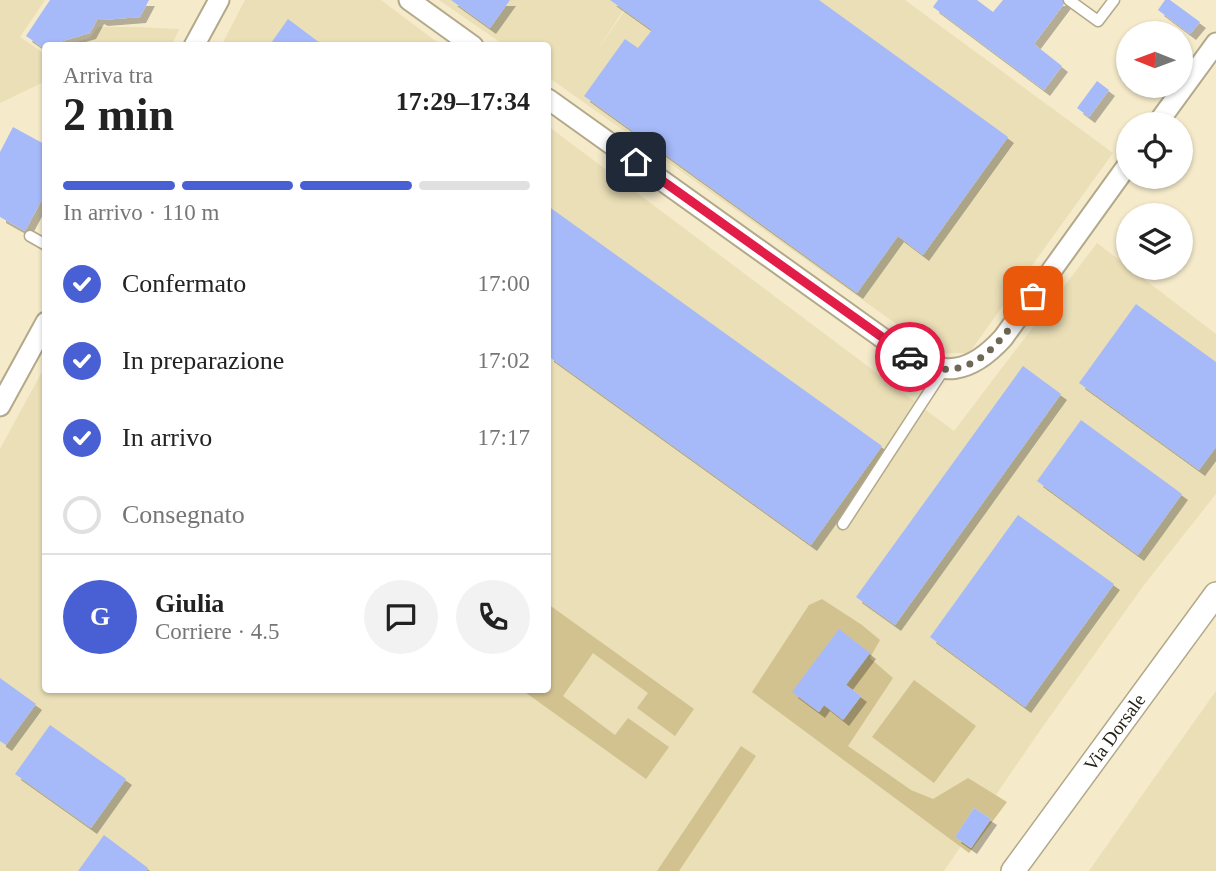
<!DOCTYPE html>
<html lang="it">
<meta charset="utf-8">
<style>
:root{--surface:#fff;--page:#f2f2f2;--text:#222;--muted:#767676;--line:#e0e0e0;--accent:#4860d4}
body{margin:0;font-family:Georgia,serif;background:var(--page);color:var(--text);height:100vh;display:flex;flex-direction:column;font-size:26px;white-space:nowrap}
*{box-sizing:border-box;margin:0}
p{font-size:23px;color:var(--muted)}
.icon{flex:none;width:38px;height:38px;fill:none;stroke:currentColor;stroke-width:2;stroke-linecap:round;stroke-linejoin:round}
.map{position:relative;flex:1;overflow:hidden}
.side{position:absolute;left:42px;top:42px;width:509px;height:651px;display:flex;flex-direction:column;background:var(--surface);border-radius:7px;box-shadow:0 2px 5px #0004}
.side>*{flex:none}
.needle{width:46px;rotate:271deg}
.tools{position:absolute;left:1116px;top:21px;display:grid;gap:14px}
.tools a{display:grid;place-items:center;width:77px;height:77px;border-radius:50%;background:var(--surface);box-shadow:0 2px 5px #0004;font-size:35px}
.pin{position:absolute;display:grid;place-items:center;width:60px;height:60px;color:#fff;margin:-30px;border-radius:14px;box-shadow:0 4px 10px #0006}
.courier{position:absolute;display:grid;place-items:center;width:70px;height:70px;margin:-35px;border:5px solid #e11d48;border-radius:50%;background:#fff;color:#222;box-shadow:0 2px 9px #0007}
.overview em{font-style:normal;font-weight:600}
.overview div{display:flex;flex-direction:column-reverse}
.overview{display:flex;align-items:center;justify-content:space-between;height:119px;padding:0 21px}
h1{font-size:46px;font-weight:600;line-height:52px}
.bar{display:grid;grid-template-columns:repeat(4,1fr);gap:10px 7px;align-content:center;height:84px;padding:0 21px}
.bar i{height:9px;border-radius:5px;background:var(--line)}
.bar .on{background:var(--accent)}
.bar p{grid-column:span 4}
.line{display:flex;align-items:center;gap:18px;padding:0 21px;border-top:2px solid var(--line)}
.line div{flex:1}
.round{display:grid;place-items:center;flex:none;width:74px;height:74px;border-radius:37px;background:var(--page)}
ol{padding:0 21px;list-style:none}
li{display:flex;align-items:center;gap:21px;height:77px}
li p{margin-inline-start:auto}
li .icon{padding:7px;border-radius:50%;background:var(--accent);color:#fff;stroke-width:4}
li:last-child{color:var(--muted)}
li i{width:38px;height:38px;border:4px solid var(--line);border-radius:50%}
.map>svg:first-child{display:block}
.built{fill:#ebdfb7}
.green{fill:#d2c28f;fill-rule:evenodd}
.building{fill:#a6baf9;filter:url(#shadow)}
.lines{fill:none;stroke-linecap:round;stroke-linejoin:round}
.service-casing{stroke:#b2a98a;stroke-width:13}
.minor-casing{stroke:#b2a98a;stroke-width:23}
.tertiary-casing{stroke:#b2a98a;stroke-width:26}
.service{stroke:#fff;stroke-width:10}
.minor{stroke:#fff;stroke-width:19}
.tertiary{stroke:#fff;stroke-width:23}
.done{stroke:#6e6855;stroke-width:7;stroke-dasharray:0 12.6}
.route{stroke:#e11d48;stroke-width:9}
.labels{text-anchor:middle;stroke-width:5;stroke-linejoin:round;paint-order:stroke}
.street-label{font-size:19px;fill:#252216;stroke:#fff}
</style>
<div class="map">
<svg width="1216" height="871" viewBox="0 0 1216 871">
<defs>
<filter id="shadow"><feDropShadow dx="6" dy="6" stdDeviation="0" flood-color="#0004"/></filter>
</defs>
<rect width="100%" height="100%" fill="#f5ebcb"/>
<g class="built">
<path d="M0,0H45L20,37L42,52L45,51L46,81L0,103Z"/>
<path d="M245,0H381L441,45L221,46Z"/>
<path d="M439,0H630L595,54L632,0H905L1113,153L969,353H943L919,340L548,77V46L504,45Z"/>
<path d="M98,27H135L179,29L172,45H65L90,38Z"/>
<path d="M548,126L954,431L1097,243L1216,334V494L1144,585L1039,732L944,871H0V449L45,366L46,690H548Z"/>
<path d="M1216,691V871H1089L1145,791Z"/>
</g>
<g class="green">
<path d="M822,599L862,625L880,640L870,658L893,678L848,746L911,790L933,799L968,778L1007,802L969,853L752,692L809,605ZM846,685L861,696L844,719L824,705L819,712L793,692ZM974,808L991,819L971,848L955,837Z"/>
<path d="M548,604L694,709L675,736L637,708L648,693L593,653L563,696L615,735L628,718L669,747L646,779L522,690H548Z"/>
<path d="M914,680L976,726L934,783L872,737Z"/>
<path d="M741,746L756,756L679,871H657Z"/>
</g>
<g class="building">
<path d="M50,0H149L140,17L102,20L98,18L90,33L42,47L26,36Z"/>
<path d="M451,0H510L490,28Z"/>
<path d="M610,0H819L1008,137L923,255L898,236L857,293L584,96L625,39L638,48L652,30Z"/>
<path d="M938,0H977L993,12L1003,0H1067L1034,44L1062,66L1044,90L933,7Z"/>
<path d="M1165,0H1170L1200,22L1190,34L1158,10Z"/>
<path d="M288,19L324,46H269Z"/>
<path d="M1097,81L1109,90L1089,117L1077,108Z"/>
<path d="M13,127L46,145V192L25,231L0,217V152Z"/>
<path d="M548,206L882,446L811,545L548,356Z"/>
<path d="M1136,304L1216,362V447L1199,470L1079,383Z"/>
<path d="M1023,366L1061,394L895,625L856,597Z"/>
<path d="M1081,420L1182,494L1138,555L1037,481Z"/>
<path d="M1018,515L1114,584L1025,707L930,637Z"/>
<path d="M839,629L870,653L846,685L861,696L843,720L824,705L819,712L792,692Z"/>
<path d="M0,678L36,704L6,745L0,741Z"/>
<path d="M50,725L126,779L91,828L15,774Z"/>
<path d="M974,808L991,819L971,848L955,837Z"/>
<path d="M104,835L148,868L146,871H78Z"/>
</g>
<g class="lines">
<g class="service-casing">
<g id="service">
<path d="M1069,0L1098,21L1114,0"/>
<path d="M30,236L46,245"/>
<path d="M843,524L944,369"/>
</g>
</g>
<g class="minor-casing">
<g id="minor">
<path d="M409,0L473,46"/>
<path d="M194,46L219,0"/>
<path d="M548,99L902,352C943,378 970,374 1003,338L1129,163"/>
<path d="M1157,124L1216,43"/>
<path d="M0,406L46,322"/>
</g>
</g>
<g class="tertiary-casing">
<path id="tertiary" d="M1013,871L1216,594"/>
</g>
<use href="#service" class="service"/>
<use href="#minor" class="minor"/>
<use href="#tertiary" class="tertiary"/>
</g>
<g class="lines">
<path class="done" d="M910,357C970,394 1002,339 1033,296"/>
<path class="route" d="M636,162L910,357"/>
</g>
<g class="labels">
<g class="street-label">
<text transform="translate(1114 732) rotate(-54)" y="7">Via Dorsale</text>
</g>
</g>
</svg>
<div class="tools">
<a><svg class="needle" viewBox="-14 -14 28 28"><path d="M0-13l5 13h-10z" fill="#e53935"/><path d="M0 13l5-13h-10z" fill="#767676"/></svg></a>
<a><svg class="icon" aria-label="locate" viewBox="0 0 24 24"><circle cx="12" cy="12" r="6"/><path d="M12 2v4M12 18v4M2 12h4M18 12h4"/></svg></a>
<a><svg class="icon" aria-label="layers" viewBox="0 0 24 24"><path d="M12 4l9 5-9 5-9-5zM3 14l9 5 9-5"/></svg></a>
</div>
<div class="pin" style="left:1033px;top:296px;background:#ea580c"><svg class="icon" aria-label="bag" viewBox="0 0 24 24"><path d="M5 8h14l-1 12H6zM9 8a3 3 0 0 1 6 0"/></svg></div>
<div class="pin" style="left:636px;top:162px;background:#1f2937"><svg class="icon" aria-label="home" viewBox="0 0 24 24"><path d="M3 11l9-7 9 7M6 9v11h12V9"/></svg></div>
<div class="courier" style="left:910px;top:357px"><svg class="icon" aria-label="car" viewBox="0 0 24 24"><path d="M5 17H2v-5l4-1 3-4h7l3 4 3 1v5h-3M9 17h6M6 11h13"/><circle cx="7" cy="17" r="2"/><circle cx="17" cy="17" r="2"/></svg></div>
<section class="side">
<div class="overview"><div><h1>2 min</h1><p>Arriva tra</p></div><em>17:29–17:34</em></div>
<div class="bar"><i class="on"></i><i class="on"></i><i class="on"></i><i></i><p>In arrivo · 110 m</p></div>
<ol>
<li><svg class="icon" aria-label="check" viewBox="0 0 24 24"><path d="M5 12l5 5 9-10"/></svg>Confermato<p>17:00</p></li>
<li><svg class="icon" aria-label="check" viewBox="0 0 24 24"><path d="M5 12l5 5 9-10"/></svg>In preparazione<p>17:02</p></li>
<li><svg class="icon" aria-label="check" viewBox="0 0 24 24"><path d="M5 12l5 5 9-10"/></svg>In arrivo<p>17:17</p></li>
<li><i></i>Consegnato</li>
</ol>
<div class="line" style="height:126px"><b class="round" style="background:var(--accent);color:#fff">G</b><div><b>Giulia</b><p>Corriere · 4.5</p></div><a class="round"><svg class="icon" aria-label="chat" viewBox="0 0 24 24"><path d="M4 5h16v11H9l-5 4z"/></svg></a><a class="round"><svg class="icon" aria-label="phone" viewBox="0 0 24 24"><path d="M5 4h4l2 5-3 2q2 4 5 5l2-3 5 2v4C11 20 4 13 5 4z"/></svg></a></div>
</section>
</div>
